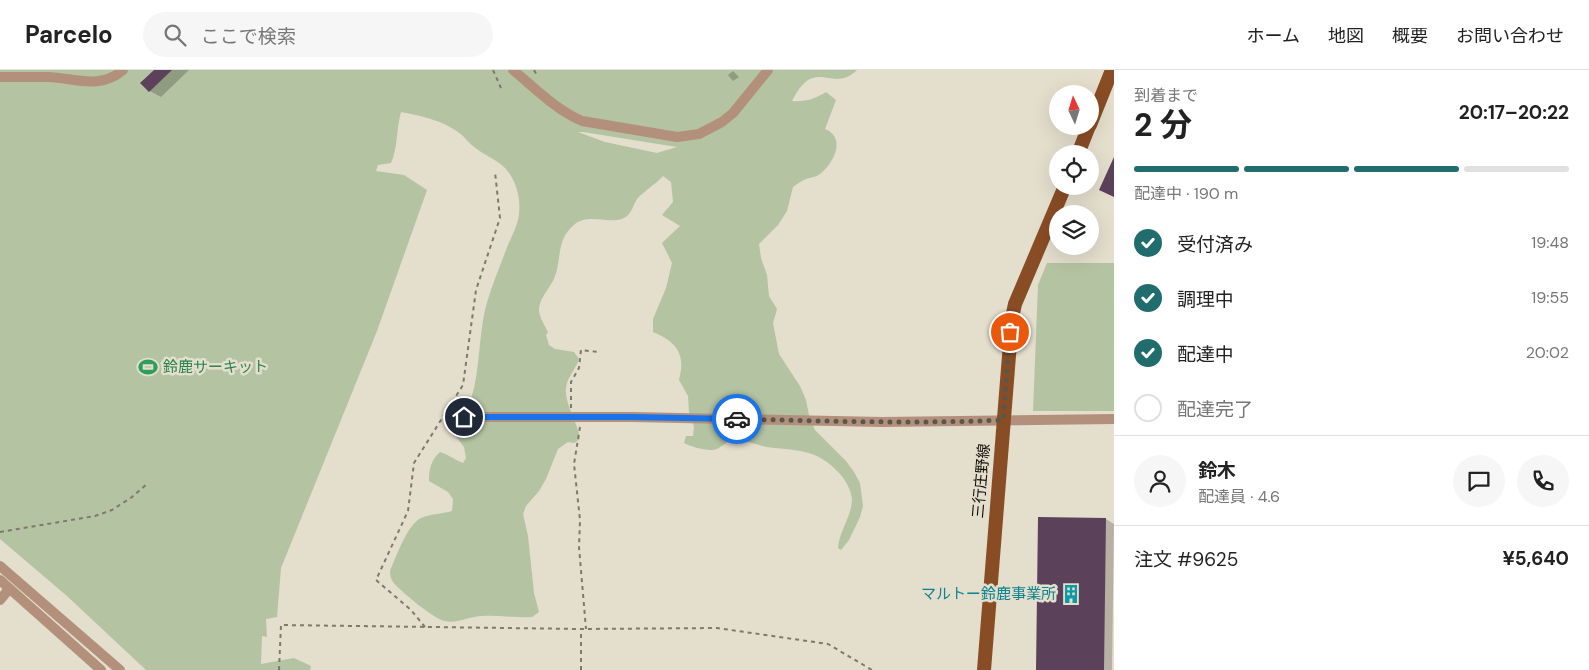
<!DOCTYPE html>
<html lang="ja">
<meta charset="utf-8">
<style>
:root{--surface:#fff;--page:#f6f6f6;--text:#222;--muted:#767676;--line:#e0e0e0;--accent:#216d6d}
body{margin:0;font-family:"DM Sans","Noto Sans JP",sans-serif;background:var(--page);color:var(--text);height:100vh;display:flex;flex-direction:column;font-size:19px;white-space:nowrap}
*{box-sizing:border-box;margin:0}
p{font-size:16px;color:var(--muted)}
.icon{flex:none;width:28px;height:28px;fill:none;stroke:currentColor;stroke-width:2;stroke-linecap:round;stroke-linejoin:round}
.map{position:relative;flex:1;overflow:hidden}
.side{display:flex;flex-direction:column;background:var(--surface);width:475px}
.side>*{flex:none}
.needle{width:32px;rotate:356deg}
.controls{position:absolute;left:1049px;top:15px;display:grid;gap:10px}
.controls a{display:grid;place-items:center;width:50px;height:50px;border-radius:50%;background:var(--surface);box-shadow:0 5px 20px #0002;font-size:25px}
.pin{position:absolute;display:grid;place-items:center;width:42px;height:42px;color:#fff;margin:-21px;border:2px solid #fff;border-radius:50%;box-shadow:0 1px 5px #0007}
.courier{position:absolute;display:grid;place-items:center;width:50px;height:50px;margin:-25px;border:4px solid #1a73e8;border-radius:50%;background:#fff;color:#222;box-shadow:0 1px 6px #0007}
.headline em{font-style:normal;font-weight:700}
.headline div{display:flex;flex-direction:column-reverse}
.headline{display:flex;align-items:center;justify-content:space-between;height:85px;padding:0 20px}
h1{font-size:32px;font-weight:700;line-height:38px}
.bar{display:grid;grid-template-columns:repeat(4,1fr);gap:8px 5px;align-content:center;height:60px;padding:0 20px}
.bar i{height:6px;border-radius:4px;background:var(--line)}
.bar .active{background:var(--accent)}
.bar p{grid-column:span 4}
.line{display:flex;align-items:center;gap:12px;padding:0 20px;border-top:1px solid var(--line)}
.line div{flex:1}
.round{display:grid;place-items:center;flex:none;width:52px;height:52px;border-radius:26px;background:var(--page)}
ol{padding:0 20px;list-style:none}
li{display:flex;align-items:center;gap:15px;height:55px}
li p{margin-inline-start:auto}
li .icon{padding:5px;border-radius:50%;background:var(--accent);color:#fff;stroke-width:4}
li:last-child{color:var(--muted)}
li i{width:28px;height:28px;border:2px solid var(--line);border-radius:50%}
header{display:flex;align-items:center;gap:30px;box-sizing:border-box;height:70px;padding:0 25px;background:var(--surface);border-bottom:1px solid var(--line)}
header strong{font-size:24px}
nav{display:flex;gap:28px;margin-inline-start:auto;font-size:18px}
.search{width:350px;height:45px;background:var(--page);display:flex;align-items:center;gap:12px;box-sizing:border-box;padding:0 18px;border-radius:28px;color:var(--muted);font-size:19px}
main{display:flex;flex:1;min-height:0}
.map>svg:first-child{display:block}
.green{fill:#b4c3a2;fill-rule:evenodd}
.shadow{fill:#0003}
.building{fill:#5c415b}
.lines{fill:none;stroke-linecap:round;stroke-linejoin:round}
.path{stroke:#7d796d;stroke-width:2;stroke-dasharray:4 4;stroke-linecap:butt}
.minor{stroke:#b3907c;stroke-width:10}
.major{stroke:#894d25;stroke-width:14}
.done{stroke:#59564c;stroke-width:5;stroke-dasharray:0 9}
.route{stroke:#1a73e8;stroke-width:6}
.labels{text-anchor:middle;stroke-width:5;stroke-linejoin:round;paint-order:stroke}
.leisure-label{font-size:15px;fill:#27864d;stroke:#e4decd;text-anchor:start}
.street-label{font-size:15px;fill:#0e0c07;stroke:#e4decd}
.culture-label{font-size:15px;fill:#0d838f;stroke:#e4decd;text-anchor:end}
</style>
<header>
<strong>Parcelo</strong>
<div class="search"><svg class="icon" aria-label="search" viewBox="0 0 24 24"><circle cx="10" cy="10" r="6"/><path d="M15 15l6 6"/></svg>ここで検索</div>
<nav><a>ホーム</a><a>地図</a><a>概要</a><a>お問い合わせ</a></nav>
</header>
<main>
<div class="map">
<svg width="1114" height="600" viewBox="0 0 1114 600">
<rect width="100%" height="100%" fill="#e4decd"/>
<g class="green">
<path d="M0,0H857C838,18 827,2 810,9C802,13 796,23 792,31C805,32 815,29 826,22L836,30L825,59C848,68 832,97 817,106C814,107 809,108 806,109C801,111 797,114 793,117L787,141L778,155L759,174L761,188L767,205L769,226L777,239L773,253L779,284L800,316L806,330L809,345L815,360L846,391L854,402L860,413L863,436L860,447L849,470L841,480L838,478C839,462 851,447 852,431C852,421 846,411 840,404C817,378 797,381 767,377C756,375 746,369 734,370C728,370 723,376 717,379C708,382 692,377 684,373L686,366H693L694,357L689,342L688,326L679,310C686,284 677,272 653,262V249L666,218L672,193L662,173L680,156L662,145L673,132L671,112L663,106C655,115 645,120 637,129C633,135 632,144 624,148C609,155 589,143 575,154C556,169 562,187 555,206C551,218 539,227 539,241C540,248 545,256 548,262L546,265L549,275L555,279L574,282L579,289C576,299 567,307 566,318C564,333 578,353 580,369L574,373L568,372L558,379L546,409L539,421L526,436L523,444L528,466L534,523L539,542L532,547C515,548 499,545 482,546C470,546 457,554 445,551C435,550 399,520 393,512C391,509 390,506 390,501C396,487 407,455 421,448C429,444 442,444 452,441L453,429L448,422L429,411C429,399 431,390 440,382C449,385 455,390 463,393L466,388L464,377L455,365V360C482,326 476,281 485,240C490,220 499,199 506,180C510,169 518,156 519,144C521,128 516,110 505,98C496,89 484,85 474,77C470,74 467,70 463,66C446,51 422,46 401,42C396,60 398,77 391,93L378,95L376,101L404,105L427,120L377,261L281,498L277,547L266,549L267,567L262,566L261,594L294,588L311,596L310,600H146L67,526L0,469ZM578,62H583L677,77L657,83L605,72Z"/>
<path d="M1047,193H1114V341H1033L1038,215Z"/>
</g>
<g class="shadow">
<path d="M155,0H189L161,27L150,21L142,13Z"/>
<path d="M733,1L739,7L733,11L728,5Z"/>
<path d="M1039,448L1106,449L1114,454L1112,600H1038Z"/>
</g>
<g class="building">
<path d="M154,0H172L149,22L140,13Z"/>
<path d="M1114,87V127L1099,120Z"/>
<path d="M1038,447L1106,448L1104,600H1036Z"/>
</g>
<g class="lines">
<g class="path">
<path d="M493,0L501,18"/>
<path d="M534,0L538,7"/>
<path d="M571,338V312L579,298L581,280L598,282"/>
<path d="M580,357L574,394L580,450L579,477L586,559"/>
<path d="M0,462L95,446L112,440L132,427L147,414"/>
<path d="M425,557L411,540L376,510L408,441L414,393L463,315L476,220L500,148L495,102"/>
<path d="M279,600L281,555L581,559L717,558L828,574L872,600"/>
<path d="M581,600V559"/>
</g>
<g class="minor">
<path d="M513,0C535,18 556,40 582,51L677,67L699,64L722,52L733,43L768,0"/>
<path d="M0,7C16,7 32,7 48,7C75,8 100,20 123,0"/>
<path d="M464,347H632L882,352L1114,349"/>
<path d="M0,496L120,600"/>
<path d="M0,510L101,600"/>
<path d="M0,530L9,519"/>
</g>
<g class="major">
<path d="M1090,55L1112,0"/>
<path d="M1078,84L1089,56"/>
<path d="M984,600L1012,248L1015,234L1065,116"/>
</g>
</g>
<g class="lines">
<path class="done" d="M737,349C826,351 914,354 1003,350L1010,262"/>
<path class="route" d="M464,347H632L737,349"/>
</g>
<defs>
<g id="stadium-bare" transform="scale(1.5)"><path d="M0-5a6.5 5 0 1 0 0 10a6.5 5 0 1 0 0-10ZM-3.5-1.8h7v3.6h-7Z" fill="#2e9e5b" stroke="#e4decd" stroke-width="2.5" paint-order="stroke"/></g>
<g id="building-bare" transform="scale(1.5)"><path d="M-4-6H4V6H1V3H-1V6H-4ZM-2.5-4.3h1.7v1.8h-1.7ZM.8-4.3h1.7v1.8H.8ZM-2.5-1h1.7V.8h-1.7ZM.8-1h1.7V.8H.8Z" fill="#0f9aa8" stroke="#e4decd" stroke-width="2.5" paint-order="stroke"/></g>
</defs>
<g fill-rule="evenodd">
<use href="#stadium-bare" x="148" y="297"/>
<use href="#building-bare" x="1071" y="524"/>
</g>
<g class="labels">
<g class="leisure-label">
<text x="163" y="302">鈴鹿サーキット</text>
</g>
<g class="street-label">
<text transform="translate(981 411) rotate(-85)" y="5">三行庄野線</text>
</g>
<g class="culture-label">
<text x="1056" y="529">マルトー鈴鹿事業所</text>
</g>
</g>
</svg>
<div class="controls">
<a><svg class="needle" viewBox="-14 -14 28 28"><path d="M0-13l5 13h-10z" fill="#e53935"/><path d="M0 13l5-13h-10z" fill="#767676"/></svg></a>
<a><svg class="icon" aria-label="locate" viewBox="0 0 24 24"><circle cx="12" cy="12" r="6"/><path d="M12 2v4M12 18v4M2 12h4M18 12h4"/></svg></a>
<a><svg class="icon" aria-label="layers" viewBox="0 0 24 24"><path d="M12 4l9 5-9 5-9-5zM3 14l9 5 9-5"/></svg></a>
</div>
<div class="pin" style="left:1010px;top:262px;background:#ea580c"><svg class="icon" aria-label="bag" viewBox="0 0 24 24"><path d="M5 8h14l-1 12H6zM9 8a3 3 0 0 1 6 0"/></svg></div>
<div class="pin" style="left:464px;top:347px;background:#1f2937"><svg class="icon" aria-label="home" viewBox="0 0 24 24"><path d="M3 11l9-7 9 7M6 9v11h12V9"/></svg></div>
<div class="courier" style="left:737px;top:349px"><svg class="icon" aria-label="car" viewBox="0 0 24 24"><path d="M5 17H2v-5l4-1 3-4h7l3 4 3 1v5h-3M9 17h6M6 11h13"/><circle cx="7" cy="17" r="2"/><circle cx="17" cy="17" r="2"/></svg></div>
</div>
<section class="side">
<div class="headline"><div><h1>2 分</h1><p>到着まで</p></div><em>20:17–20:22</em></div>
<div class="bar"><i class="active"></i><i class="active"></i><i class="active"></i><i></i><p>配達中 · 190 m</p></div>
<ol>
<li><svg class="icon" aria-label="check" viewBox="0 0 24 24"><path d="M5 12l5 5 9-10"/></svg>受付済み<p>19:48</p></li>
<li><svg class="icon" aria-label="check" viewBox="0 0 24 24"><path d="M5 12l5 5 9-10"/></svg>調理中<p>19:55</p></li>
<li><svg class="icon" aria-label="check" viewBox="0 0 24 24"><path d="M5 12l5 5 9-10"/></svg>配達中<p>20:02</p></li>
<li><i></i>配達完了</li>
</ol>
<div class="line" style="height:90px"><a class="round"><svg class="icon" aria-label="person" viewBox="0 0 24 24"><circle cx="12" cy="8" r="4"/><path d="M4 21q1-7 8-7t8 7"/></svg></a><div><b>鈴木</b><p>配達員 · 4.6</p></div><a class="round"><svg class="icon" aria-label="chat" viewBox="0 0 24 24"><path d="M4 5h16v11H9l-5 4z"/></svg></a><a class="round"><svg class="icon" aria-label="phone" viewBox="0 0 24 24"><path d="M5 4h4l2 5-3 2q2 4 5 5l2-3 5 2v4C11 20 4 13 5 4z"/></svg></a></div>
<div class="line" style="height:65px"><div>注文 #9625</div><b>¥5,640</b></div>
</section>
</main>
